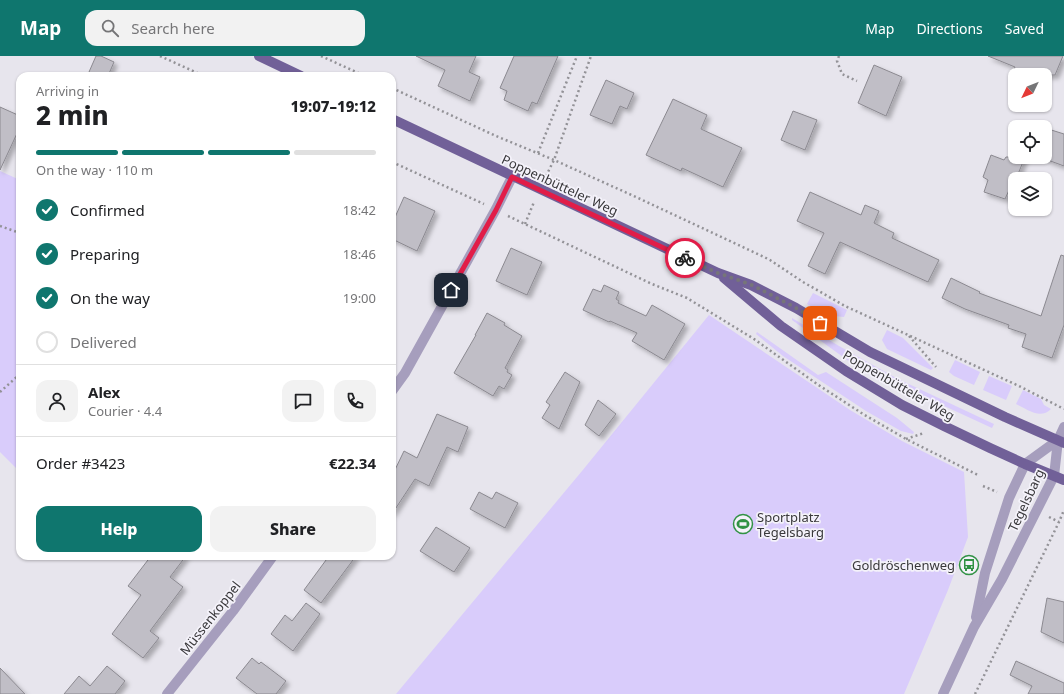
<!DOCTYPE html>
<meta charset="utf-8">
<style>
:root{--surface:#fff;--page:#f2f2f2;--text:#202124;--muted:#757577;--line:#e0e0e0;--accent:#0f766e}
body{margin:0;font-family:"Noto Sans",sans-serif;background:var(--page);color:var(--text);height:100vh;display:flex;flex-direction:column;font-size:15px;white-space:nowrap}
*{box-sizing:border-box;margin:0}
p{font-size:13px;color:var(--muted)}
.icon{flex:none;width:22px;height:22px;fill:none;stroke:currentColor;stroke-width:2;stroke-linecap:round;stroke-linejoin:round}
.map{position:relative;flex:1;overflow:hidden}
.sheet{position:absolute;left:16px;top:16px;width:380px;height:488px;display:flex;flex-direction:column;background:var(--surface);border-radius:12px;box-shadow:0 1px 3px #0004}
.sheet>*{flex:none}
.needle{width:26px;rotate:227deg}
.tools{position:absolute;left:1008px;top:12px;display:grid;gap:8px}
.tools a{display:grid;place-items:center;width:44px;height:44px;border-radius:8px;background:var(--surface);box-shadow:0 1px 3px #0004;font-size:20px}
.pin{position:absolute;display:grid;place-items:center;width:34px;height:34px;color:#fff;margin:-17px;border-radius:8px;box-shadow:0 2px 6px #0006}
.courier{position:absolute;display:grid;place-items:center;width:40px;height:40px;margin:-20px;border:3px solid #e11d48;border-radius:50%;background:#fff;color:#222;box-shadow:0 1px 5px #0007}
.overview em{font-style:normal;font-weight:800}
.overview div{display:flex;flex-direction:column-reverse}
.overview{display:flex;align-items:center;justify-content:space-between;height:68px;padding:0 20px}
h1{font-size:26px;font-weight:800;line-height:30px}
.bar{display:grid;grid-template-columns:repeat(4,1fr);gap:6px 4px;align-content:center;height:48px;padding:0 20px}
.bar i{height:5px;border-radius:3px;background:var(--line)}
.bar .selected{background:var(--accent)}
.bar p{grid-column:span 4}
.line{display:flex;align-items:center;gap:10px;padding:0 20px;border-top:1px solid var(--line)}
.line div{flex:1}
.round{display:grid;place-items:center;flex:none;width:42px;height:42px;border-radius:12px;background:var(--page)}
ol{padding:0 20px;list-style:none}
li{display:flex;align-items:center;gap:12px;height:44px}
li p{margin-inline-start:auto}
li .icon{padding:4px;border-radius:50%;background:var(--accent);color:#fff;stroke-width:4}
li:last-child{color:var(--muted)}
li i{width:22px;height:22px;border:2px solid var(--line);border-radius:50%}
.primary-button{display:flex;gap:8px;margin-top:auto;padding:8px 20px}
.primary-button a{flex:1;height:46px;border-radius:12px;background:var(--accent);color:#fff;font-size:16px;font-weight:800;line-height:46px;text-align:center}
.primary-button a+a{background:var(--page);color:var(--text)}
header{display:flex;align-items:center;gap:24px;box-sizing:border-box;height:56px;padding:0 20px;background:var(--accent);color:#fff}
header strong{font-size:19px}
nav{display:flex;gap:22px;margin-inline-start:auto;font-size:14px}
.search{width:280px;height:36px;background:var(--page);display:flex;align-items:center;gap:10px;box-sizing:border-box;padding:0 14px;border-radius:12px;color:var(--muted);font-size:15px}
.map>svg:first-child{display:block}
.green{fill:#d9ccfb}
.building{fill:#c0bec6;stroke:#8b8990;filter:url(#shadow)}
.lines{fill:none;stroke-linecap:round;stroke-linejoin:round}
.path{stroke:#939297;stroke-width:2.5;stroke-dasharray:2 3;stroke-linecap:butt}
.minor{stroke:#a69ebd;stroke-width:10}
.tertiary{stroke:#a69ebd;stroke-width:10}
.primary{stroke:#716098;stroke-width:10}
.done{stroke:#767579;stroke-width:4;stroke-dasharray:0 7.2}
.route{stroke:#e11d48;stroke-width:5}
.labels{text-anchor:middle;stroke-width:3.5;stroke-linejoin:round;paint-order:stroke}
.street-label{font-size:13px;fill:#39383b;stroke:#f4f2fa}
.poi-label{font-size:13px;fill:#39383b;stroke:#f4f2fa;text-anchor:start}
</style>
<header>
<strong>Map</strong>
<div class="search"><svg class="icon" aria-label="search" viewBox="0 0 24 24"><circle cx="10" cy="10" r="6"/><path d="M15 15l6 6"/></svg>Search here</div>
<nav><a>Map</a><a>Directions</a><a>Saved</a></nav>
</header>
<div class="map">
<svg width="1064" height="638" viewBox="0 0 1064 638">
<defs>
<filter id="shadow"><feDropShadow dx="3.5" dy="3.5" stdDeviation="2" flood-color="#0004"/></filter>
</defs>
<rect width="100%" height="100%" fill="#e7e5ed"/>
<g class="green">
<path d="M0,115L20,124V416L0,396Z"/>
<path d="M813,237L847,254L844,261L825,259L807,248Z"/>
<path d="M709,259L850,354L902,385L964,416L968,481L948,534L904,638H396L582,415Z"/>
<path d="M792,262L839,290L896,322L994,368L992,372L927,342L899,333L875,321L850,306L792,264Z"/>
<path d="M887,274L903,282L933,312L931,314L887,293L882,284Z"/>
<path d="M757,276L818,319L826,316L897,362L914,376L913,378L901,375L866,355L783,300L756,278Z"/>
<path d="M955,304L980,316L974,329L954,320L949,316Z"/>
<path d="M989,320L1012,330L1006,344L983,334Z"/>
<path d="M1023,334L1041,343L1044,349L1051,353C1040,364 1027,353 1016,348Z"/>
</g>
<g class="building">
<path d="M96,0H101L114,6L108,20H98L89,16Z"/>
<path d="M416,0H476L469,16L480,21L470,45L438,30L445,14Z"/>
<path d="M514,0H558L537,48L532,46L528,55L504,44L507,35L500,32Z"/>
<path d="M988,0H1063L1055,19H1029L1014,13L1015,11Z"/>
<path d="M874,9L902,21L886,60L858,47Z"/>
<path d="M606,24L634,37L627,53L620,50L612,68L590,59Z"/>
<path d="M673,43L707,59L701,73L742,92L723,131L682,112L681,115L646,99Z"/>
<path d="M0,51L20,60V71L0,114Z"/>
<path d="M793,55L817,64L805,94L781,84Z"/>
<path d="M1045,72L1064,78V110L1045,103Z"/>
<path d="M991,99L1004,104L1006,101H1025L1016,123H1015V127L1013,133L1010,132L1005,143L984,136L988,124L983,121Z"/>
<path d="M810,136L861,159L865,149L879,155L874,167L894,177L892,182L939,204L928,226L840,186L825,218L808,210L824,177L797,165Z"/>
<path d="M404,141L435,155L417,195L392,183V168Z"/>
<path d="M511,192L542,206L527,239L496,225Z"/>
<path d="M1061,199L1064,200V269L1052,302L1022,291L1026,278L1008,272L1009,269L965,253L942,242L951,222L980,236L979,237L1041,260Z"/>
<path d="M604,229L619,236L616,243L619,245L618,247L646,260L652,249L685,268L664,304L632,285L637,277L610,265L609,266L583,254L593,233L601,236Z"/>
<path d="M487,257L505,267L504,269L522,280L505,312L508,314L507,316L512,319L504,333L499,330L493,340L454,317L476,279H475Z"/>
<path d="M565,316L580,326L559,373L542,362L550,349L546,346Z"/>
<path d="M598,344L616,358L599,380L585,369Z"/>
<path d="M437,358L468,371L458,396L447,391L429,430L415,423L392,458V420L404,395L417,402Z"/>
<path d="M479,436L492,443L496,436L518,447L505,472L470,453Z"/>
<path d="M436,471L470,492L454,516L420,495Z"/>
<path d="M151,500H186L170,521L183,531L150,575L159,582L143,602L112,578L141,539L128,530Z"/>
<path d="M329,500H356L321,547L304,534Z"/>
<path d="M1047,542L1064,546V587L1041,576Z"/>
<path d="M306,547L320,558L293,595L271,578L285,559L292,565Z"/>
<path d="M252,602L259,608L261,606L286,625L276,638H257L236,622Z"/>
<path d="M1016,605L1064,627V638H1028L1032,630L1010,619Z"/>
<path d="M107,610L125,625L115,638H64L79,620L90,630Z"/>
<path d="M0,612L25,638H0Z"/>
</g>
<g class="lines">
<g class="path">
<path d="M160,0L204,20"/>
<path d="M321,0L365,20"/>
<path d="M839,0L837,5L842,18L857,25"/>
<path d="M392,32L496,80L554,104L636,141L764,201L770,204L803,226L845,250L1019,330L1064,353"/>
<path d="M538,97L577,0"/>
<path d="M392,106L484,148"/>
<path d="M546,120L554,104L591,0"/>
<path d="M508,160L652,228L687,242L754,283L817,328L863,358L906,383L978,419"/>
<path d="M525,168L534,146"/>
<path d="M0,170L20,177"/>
<path d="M909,280L936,311"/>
<path d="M0,336L20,318"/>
<path d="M906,383L924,377"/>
<path d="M983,430L997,436"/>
<path d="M1049,461L1059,466"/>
<path d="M975,638L1059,466L1064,454"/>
</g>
<g class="minor">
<path d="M392,335L405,317L496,153L512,121"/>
<path d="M1058,384L1064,371"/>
<path d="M167,638L233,555L273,500"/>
</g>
<g class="tertiary">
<path d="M976,561L985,517L1009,442L1025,408L1058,384"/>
<path d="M943,638L974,571L1002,523L1054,420L1058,384"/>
</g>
<g class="primary">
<path d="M259,0L301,20"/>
<path d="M392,63L718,217L751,229L796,252L870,296L1005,361L1064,387"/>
<path d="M724,222L781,270L846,315L902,349L944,370L990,392L1025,408L1064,424"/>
</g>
</g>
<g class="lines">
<path class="done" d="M685,202L718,217L752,229L796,252L820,267"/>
<path class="route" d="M451,234L496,154L512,121L685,202"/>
</g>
<defs>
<g id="stadium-ring" transform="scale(1)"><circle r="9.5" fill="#f4f2fa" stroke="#319245" stroke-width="1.5"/><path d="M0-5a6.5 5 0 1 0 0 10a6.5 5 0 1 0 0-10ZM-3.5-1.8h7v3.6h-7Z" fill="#319245"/></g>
<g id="bus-ring" transform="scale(1)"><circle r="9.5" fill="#f4f2fa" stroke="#319245" stroke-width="1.5"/><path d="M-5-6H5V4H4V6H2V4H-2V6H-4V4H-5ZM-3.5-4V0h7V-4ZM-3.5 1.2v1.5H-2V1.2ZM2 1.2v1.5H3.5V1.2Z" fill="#319245"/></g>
</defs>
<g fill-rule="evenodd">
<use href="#stadium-ring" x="743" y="468"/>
<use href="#bus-ring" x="969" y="509"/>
</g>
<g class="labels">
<g class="street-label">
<text transform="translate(560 129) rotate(25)" y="5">Poppenbütteler Weg</text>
<text transform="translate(899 329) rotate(30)" y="5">Poppenbütteler Weg</text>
<text transform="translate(1026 444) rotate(-65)" y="5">Tegelsbarg</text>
<text transform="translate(210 562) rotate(-52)" y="5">Müssenkoppel</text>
</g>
<g class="poi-label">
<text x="757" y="466">Sportplatz<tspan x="757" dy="15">Tegelsbarg</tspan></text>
<text x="955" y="514" text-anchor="end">Goldröschenweg</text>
</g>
</g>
</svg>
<div class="tools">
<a><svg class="needle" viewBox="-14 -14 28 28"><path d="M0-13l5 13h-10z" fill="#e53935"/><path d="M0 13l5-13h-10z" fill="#757577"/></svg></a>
<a><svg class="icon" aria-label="locate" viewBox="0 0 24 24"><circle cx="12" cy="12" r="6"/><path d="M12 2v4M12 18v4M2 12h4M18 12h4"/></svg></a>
<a><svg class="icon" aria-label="layers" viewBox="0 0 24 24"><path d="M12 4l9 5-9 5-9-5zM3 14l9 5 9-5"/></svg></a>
</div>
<div class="pin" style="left:820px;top:267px;background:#ea580c"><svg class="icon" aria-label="bag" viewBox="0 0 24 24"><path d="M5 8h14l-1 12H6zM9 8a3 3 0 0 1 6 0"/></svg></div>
<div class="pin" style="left:451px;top:234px;background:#1f2937"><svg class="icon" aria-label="home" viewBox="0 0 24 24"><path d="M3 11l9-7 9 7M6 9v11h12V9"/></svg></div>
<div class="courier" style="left:685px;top:202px"><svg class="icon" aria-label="bike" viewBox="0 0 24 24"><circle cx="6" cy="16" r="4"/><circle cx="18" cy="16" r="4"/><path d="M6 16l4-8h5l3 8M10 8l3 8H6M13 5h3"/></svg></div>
<section class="sheet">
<div class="overview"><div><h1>2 min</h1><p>Arriving in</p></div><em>19:07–19:12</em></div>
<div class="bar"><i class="selected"></i><i class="selected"></i><i class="selected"></i><i></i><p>On the way · 110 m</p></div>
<ol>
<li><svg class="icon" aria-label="check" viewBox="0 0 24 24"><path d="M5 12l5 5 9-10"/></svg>Confirmed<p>18:42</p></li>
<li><svg class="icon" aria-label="check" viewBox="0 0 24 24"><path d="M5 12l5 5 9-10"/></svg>Preparing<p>18:46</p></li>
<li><svg class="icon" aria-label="check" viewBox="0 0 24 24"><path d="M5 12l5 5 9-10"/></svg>On the way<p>19:00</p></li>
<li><i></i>Delivered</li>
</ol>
<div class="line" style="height:72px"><a class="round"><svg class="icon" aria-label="person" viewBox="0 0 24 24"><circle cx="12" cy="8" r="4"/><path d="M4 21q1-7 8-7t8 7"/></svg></a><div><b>Alex</b><p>Courier · 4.4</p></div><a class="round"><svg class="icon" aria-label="chat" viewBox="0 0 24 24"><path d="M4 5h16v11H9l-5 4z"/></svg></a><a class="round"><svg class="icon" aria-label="phone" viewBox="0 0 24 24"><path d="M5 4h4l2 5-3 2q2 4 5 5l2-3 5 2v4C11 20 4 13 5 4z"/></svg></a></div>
<div class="line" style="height:52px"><div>Order #3423</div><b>€22.34</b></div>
<div class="primary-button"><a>Help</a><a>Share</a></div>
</section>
</div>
